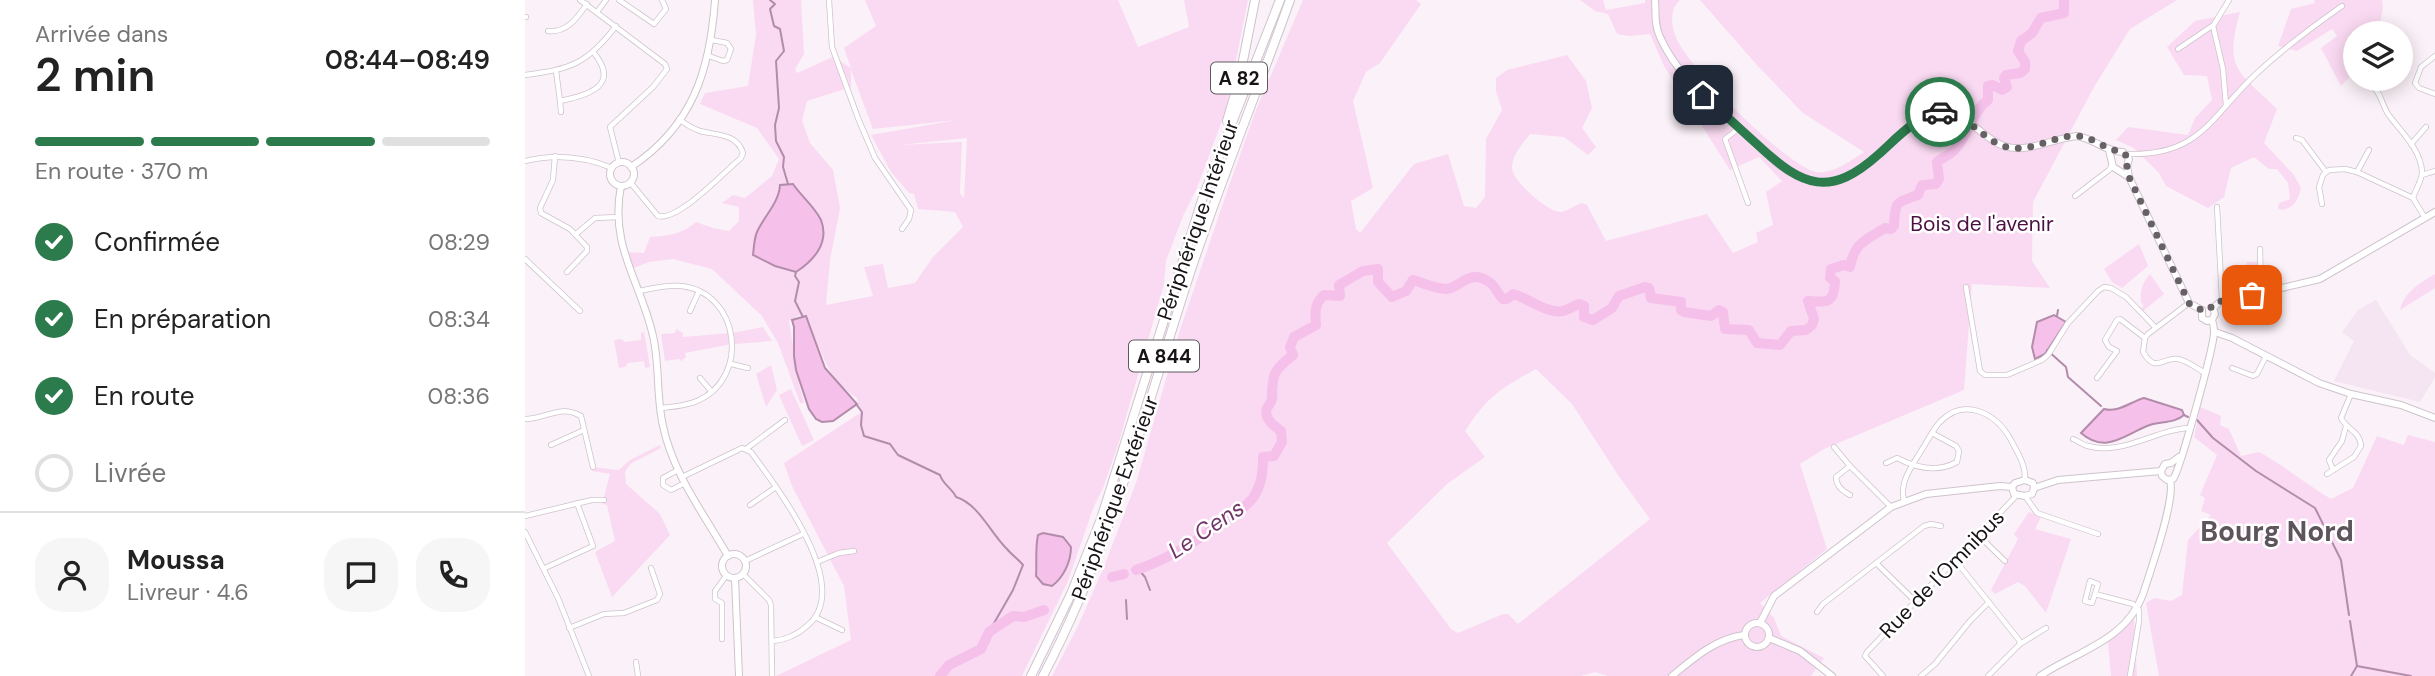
<!DOCTYPE html>
<html lang="fr">
<meta charset="utf-8">
<style>
:root{--surface:#fff;--page:#f6f6f6;--text:#222;--muted:#767676;--line:#e0e0e0;--accent:#2c7b4c}
body{margin:0;font-family:"DM Sans",sans-serif;background:var(--page);color:var(--text);height:100vh;display:flex;flex-direction:column;font-size:26px;white-space:nowrap}
*{box-sizing:border-box;margin:0}
p{font-size:23px;color:var(--muted)}
.icon{flex:none;width:38px;height:38px;fill:none;stroke:currentColor;stroke-width:2;stroke-linecap:round;stroke-linejoin:round}
.map{position:relative;flex:1;overflow:hidden}
.panel{display:flex;flex-direction:column;background:var(--surface);width:525px}
.panel>*{flex:none}
.tools{position:absolute;left:1818px;top:21px;display:grid;gap:14px}
.tools a{display:grid;place-items:center;width:70px;height:70px;border-radius:50%;background:var(--surface);box-shadow:0 4px 18px #0003;font-size:35px}
.pin{position:absolute;display:grid;place-items:center;width:60px;height:60px;color:#fff;margin:-30px;border-radius:14px;box-shadow:0 4px 10px #0006}
.courier{position:absolute;display:grid;place-items:center;width:70px;height:70px;margin:-35px;border:5px solid #2c7b4c;border-radius:50%;background:#fff;color:#222;box-shadow:0 2px 9px #0007}
.summary em{font-style:normal;font-weight:600}
.summary div{display:flex;flex-direction:column-reverse}
.summary{display:flex;align-items:center;justify-content:space-between;height:119px;padding:0 35px}
h1{font-size:46px;font-weight:600;line-height:52px}
.bar{display:grid;grid-template-columns:repeat(4,1fr);gap:10px 7px;align-content:center;height:84px;padding:0 35px}
.bar i{height:9px;border-radius:5px;background:var(--line)}
.bar .current{background:var(--accent)}
.bar p{grid-column:span 4}
.line{display:flex;align-items:center;gap:18px;padding:0 35px;border-top:2px solid var(--line)}
.line div{flex:1}
.round{display:grid;place-items:center;flex:none;width:74px;height:74px;border-radius:28px;background:var(--page)}
ol{padding:0 35px;list-style:none}
li{display:flex;align-items:center;gap:21px;height:77px}
li p{margin-inline-start:auto}
li .icon{padding:7px;border-radius:50%;background:var(--accent);color:#fff;stroke-width:4}
li:last-child{color:var(--muted)}
li i{width:38px;height:38px;border:4px solid var(--line);border-radius:50%}
main{display:flex;flex:1;min-height:0}
.map>svg:first-child{display:block}
.built{fill:#f5e4f1}
.green{fill:#fadaf2;fill-rule:evenodd}
.water{fill:#f5c0ea;stroke:#b28caa;stroke-width:2}
.lines{fill:none;stroke-linecap:round;stroke-linejoin:round}
.stream{stroke:#b28caa;stroke-width:2}
.river{stroke:#f5c0ea;stroke-width:10}
.street-casing{stroke:#cec4cc;stroke-width:6}
.secondary-casing{stroke:#cec4cc;stroke-width:8}
.highway-casing{stroke:#cec4cc;stroke-width:10}
.street{stroke:#fff;stroke-width:4.5}
.secondary{stroke:#fff;stroke-width:6}
.highway{stroke:#fff;stroke-width:8}
.done{stroke:#676165;stroke-width:7;stroke-dasharray:0 12.6}
.route{stroke:#2c7b4c;stroke-width:9}
.labels{text-anchor:middle;stroke-width:5;stroke-linejoin:round;paint-order:stroke}
.shield{fill:#fff;stroke:#5d5a5c;stroke-width:2}
.shield-label{font-size:19px;font-weight:bold;fill:#171316}
.street-label{font-size:21px;fill:#171316;stroke:#fff}
.park-label{font-size:21px;fill:#4c0f44;stroke:#fff}
.water-label{font-size:23px;font-style:italic;fill:#733569;stroke:#fff}
.district-label{font-size:28px;font-weight:bold;fill:#5e555c;stroke:#fff}
</style>
<main>
<section class="panel">
<div class="summary"><div><h1>2 min</h1><p>Arrivée dans</p></div><em>08:44–08:49</em></div>
<div class="bar"><i class="current"></i><i class="current"></i><i class="current"></i><i></i><p>En route · 370 m</p></div>
<ol>
<li><svg class="icon" aria-label="check" viewBox="0 0 24 24"><path d="M5 12l5 5 9-10"/></svg>Confirmée<p>08:29</p></li>
<li><svg class="icon" aria-label="check" viewBox="0 0 24 24"><path d="M5 12l5 5 9-10"/></svg>En préparation<p>08:34</p></li>
<li><svg class="icon" aria-label="check" viewBox="0 0 24 24"><path d="M5 12l5 5 9-10"/></svg>En route<p>08:36</p></li>
<li><i></i>Livrée</li>
</ol>
<div class="line" style="height:126px"><a class="round"><svg class="icon" aria-label="person" viewBox="0 0 24 24"><circle cx="12" cy="8" r="4"/><path d="M4 21q1-7 8-7t8 7"/></svg></a><div><b>Moussa</b><p>Livreur · 4.6</p></div><a class="round"><svg class="icon" aria-label="chat" viewBox="0 0 24 24"><path d="M4 5h16v11H9l-5 4z"/></svg></a><a class="round"><svg class="icon" aria-label="phone" viewBox="0 0 24 24"><path d="M5 4h4l2 5-3 2q2 4 5 5l2-3 5 2v4C11 20 4 13 5 4z"/></svg></a></div>
</section>
<div class="map">
<svg width="1910" height="676" viewBox="0 0 1910 676">
<rect width="100%" height="100%" fill="#fbf1f8"/>
<path class="built" d="M1851,300L1885,355L1910,373V377L1895,402L1809,381L1829,341L1817,332L1833,310Z"/>
<g class="green">
<path d="M228,0H276L279,54L270,69L272,73L308,57L326,68L319,48L351,26L340,0H593L613,47L664,27L659,0H723L701,110L672,188L658,216L641,261L639,284L593,445L578,488L569,506L543,581L497,676H251L326,640L319,586L267,486L259,463L335,413L332,398C295,374 300,345 275,315L264,321L274,384L279,403H275L253,343L237,316L187,269L148,259L124,262L106,269L103,252L119,253L125,237C143,236 157,234 171,222L188,228L204,231L214,221V207L197,203L208,195L220,198L247,176L254,159L232,128L175,104L180,93L223,86L231,35ZM326,70L348,129L432,120L346,135L366,172L384,193L389,194L393,209L430,212L438,227L408,257L390,283L363,288L358,264L339,267L348,296L301,305L305,260L315,208L308,170L285,143L277,120L282,101L326,87ZM442,138L439,198L435,193L437,142L374,145Z"/>
<path d="M778,0H891L896,4L855,63L841,72L828,101L848,188L826,201L831,229L835,233L889,164L923,154L939,206L951,208L960,197L961,139L977,110L971,91V78L982,70L1042,55L1061,81L1067,108L1057,128L1071,147L1063,155L1039,137L1005,134C998,143 987,155 987,168C987,181 1024,213 1036,212C1042,211 1051,205 1057,203L1062,205L1081,241L1182,214L1208,253L1233,242L1231,233L1248,225L1241,192L1257,181L1234,157L1205,170L1139,66L1125,34L1104,36L1092,34L1083,14L1070,11L1055,0H1078L1081,10L1120,3V0H1155C1145,8 1146,24 1150,35C1159,64 1262,166 1291,172C1306,175 1327,160 1339,152L1278,113L1231,64L1175,0H1652L1605,29L1569,87L1508,202L1507,261L1525,288L1447,284L1439,390L1299,449L1275,464L1302,549L1235,603L1249,618L1256,636L1299,658L1286,676H1083L1070,672L1056,676H527L553,626L579,567L612,480L655,330L705,183L731,110ZM1011,369L1047,404L1093,475L1125,519L993,624L983,614H978L933,633L926,629L862,543L922,484L960,457L940,431C962,397 976,388 1011,369Z"/>
<path d="M1789,0H1857L1858,8L1853,33H1830V71L1816,86L1796,48L1812,36L1807,29L1772,51L1753,46L1766,9L1790,3Z"/>
<path d="M1715,12C1699,70 1712,70 1752,109L1739,143L1769,175L1776,188C1773,200 1770,208 1756,210L1753,208L1754,203L1765,199L1763,183L1752,169H1744L1729,157L1706,168L1699,197L1683,208L1641,186L1634,173L1609,148L1591,140L1603,127L1663,135L1670,118L1687,100L1682,76L1659,75L1642,47L1670,21Z"/>
<path d="M1614,244L1623,266L1597,288L1587,282L1579,269Z"/>
<path d="M1722,262H1732V288L1712,289L1720,281Z"/>
<path d="M1625,274L1639,294L1618,311L1615,309L1619,306L1616,302C1615,290 1617,283 1625,274Z"/>
<path d="M1910,274V288L1875,310C1879,292 1895,283 1910,274Z"/>
<path d="M238,327L247,341L210,344L208,333Z"/>
<path d="M151,329L158,333V337L205,333L207,344L160,353L161,357L156,361L154,359L140,361L136,334L150,333Z"/>
<path d="M119,332L125,367L120,368L119,361L103,363L100,367L94,368L89,340L96,339L100,342L116,340V333Z"/>
<path d="M246,365L252,390L241,407L231,374Z"/>
<path d="M266,389L289,440L277,446L254,395Z"/>
<path d="M1675,407L1696,416L1695,425L1704,429L1716,456L1734,452C1760,466 1781,484 1806,499L1828,488L1852,436L1879,445L1883,435L1910,442V676H1634L1621,603L1629,598L1646,601L1657,595L1663,540L1686,515L1676,511L1680,498L1675,495L1692,455L1669,437Z"/>
<path d="M135,445L136,448L105,464L100,472L101,484L135,514L145,535L87,597L70,552L90,541L82,505L77,504L85,474L67,471L66,467L94,470L105,460Z"/>
<path d="M1504,512L1516,517L1510,529L1546,539L1521,613L1500,586L1493,582L1470,594L1466,590L1493,539L1489,534Z"/>
<path d="M1609,618L1612,676H1586L1583,642Z"/>
</g>
<g class="water">
<path d="M268,184C276,196 290,207 296,220C305,243 288,261 271,272L250,266L228,255C229,247 229,239 232,232C239,216 254,203 255,185Z"/>
<path d="M1529,315L1541,322L1520,354L1510,359L1507,347L1512,322Z"/>
<path d="M281,316L300,368L332,404L308,421L297,422L291,419L284,409L271,370L269,356V327L267,320Z"/>
<path d="M1619,398L1657,410L1659,415C1649,424 1634,421 1622,426C1598,436 1580,454 1556,433L1579,409C1593,413 1605,402 1619,398Z"/>
<path d="M518,533L538,537L546,547C546,561 539,577 527,586L518,584L511,576C512,563 510,548 513,535Z"/>
</g>
<g class="lines">
<g class="stream">
<path d="M245,0L250,4L245,9L249,26L255,29L259,51L251,61L254,108L250,125L251,141L259,157L258,167L263,184"/>
<path d="M271,272L270,276L274,282L270,301L278,317"/>
<path d="M1532,316L1533,310"/>
<path d="M1522,350L1541,367L1543,377L1576,406"/>
<path d="M331,404L337,412L336,425L339,436L365,444L373,455L415,475C418,485 427,488 431,497C454,504 466,534 482,549C487,555 493,559 498,565L488,590L464,632"/>
<path d="M1659,415L1663,417"/>
<path d="M1672,420L1688,438L1731,471L1790,508L1816,560L1824,615"/>
<path d="M613,569L620,577L625,590"/>
<path d="M601,600L602,619"/>
<path d="M1825,621L1832,666L1826,676"/>
<path d="M1832,666L1886,676"/>
</g>
<g class="river">
<path d="M611,570C644,559 670,542 698,522C708,515 720,508 728,498C737,484 738,472 738,457L749,456L757,442L756,431C749,426 738,418 742,408C744,405 747,402 747,398C747,373 749,370 768,355L765,347L769,337L791,325C790,313 789,304 799,295L815,296L814,285L838,271L853,269V282L867,297L881,291L888,280C898,283 911,289 921,289C936,288 944,268 964,282C970,285 973,295 978,299H982L988,294C1001,297 1024,315 1038,311C1043,310 1049,306 1054,304L1059,306V317L1068,320L1087,308L1094,296L1120,287L1124,288L1126,298L1156,302V310L1159,312L1186,316L1194,310L1198,312L1200,329L1224,330L1232,343L1255,345L1266,331L1281,330L1287,325L1289,319L1283,301C1303,302 1309,304 1310,281L1305,278L1306,269L1319,265L1325,267C1329,243 1341,240 1360,228L1366,229L1369,226C1370,200 1371,203 1393,195L1397,185L1411,184L1414,179L1412,162C1418,157 1426,155 1431,148C1444,134 1448,110 1463,100V86L1468,85L1477,90L1482,87L1479,78L1481,75L1495,73L1500,69V62L1493,51L1496,41L1507,33L1516,18L1539,13V0"/>
<path d="M587,577L599,574"/>
<path d="M415,676L424,665L456,649L464,632L488,616L499,617L519,610"/>
</g>
<g class="street-casing">
<g id="street">
<path d="M55,0L140,64L142,69L128,87L85,127L94,163"/>
<path d="M94,0L129,24L141,9L137,0"/>
<path d="M304,0L307,47L333,118L350,158L386,210L384,219L377,229"/>
<path d="M72,12L81,0"/>
<path d="M0,17H1"/>
<path d="M23,31C42,33 52,18 62,4"/>
<path d="M1653,49L1687,26"/>
<path d="M184,56L198,61L202,60L206,49L202,43L187,40"/>
<path d="M1910,56L1896,67L1890,83L1894,88L1910,94"/>
<path d="M31,71L35,101C65,95 95,85 69,53"/>
<path d="M0,75C46,69 62,64 91,26"/>
<path d="M1846,85C1856,92 1857,105 1863,114C1875,131 1896,149 1897,172C1897,181 1890,190 1888,198"/>
<path d="M35,101L36,112"/>
<path d="M1701,105L1698,69L1688,26L1704,0"/>
<path d="M1214,128L1200,139L1223,203"/>
<path d="M1771,138L1777,140L1801,172"/>
<path d="M1886,144L1901,127"/>
<path d="M1602,154C1676,156 1685,117 1732,73C1759,48 1787,27 1817,6"/>
<path d="M30,156L28,180L15,208L16,213L45,229L62,247V251L42,272"/>
<path d="M0,161C30,154 58,156 87,168"/>
<path d="M1832,172L1844,150"/>
<path d="M1897,175L1910,171"/>
<path d="M105,182L133,216C153,222 200,171 216,158L218,153C212,133 190,135 175,131C167,128 160,124 154,119"/>
<path d="M1550,196L1584,170L1587,165"/>
<path d="M1797,204L1794,187L1798,175L1804,170L1820,169L1832,172L1888,198L1900,218"/>
<path d="M1692,207L1697,299"/>
<path d="M51,234L70,218L94,217"/>
<path d="M1735,249L1736,293"/>
<path d="M0,259L55,311"/>
<path d="M1441,287L1455,371L1460,375H1482L1517,360L1523,355L1543,323L1573,291L1579,287L1586,288L1601,297L1630,327"/>
<path d="M113,291C127,289 141,284 156,286C215,292 226,378 172,401C161,406 147,407 135,408"/>
<path d="M1664,303L1623,334L1620,338L1618,352C1631,374 1637,357 1653,359C1661,360 1673,369 1680,373"/>
<path d="M165,311L174,291"/>
<path d="M206,364L223,368"/>
<path d="M1707,368L1728,376L1732,374L1741,356"/>
<path d="M175,378L187,392"/>
<path d="M1572,378L1592,351L1584,347L1580,340L1592,320L1595,319L1620,338"/>
<path d="M0,419C22,419 33,404 56,416L68,467"/>
<path d="M1548,439C1553,441 1558,445 1563,446C1598,456 1631,429 1665,428"/>
<path d="M26,445L59,430"/>
<path d="M1309,447L1325,466L1366,507"/>
<path d="M221,449L260,420"/>
<path d="M1361,463L1372,458C1391,468 1412,473 1432,462L1434,451L1431,446L1407,433"/>
<path d="M1325,466L1311,477C1311,485 1317,491 1325,495"/>
<path d="M153,470L138,478V485L146,490L160,483"/>
<path d="M1808,470L1804,460L1817,441L1821,426"/>
<path d="M1802,474L1829,457L1836,446C1835,431 1822,430 1816,418L1826,394"/>
<path d="M157,477L217,448L226,452C251,487 330,587 282,626C273,634 260,640 248,641"/>
<path d="M1500,496L1512,513L1573,534"/>
<path d="M1379,501C1374,482 1387,466 1396,451C1402,442 1407,431 1414,423C1439,396 1471,413 1486,440C1493,454 1501,465 1500,480"/>
<path d="M225,505L251,487"/>
<path d="M0,516L67,500H79"/>
<path d="M0,532L33,598L64,676"/>
<path d="M1454,536L1480,561"/>
<path d="M1430,560L1494,640L1495,644"/>
<path d="M220,561L278,534"/>
<path d="M292,562L314,553L329,551"/>
<path d="M1351,563L1390,601"/>
<path d="M20,568L68,546L52,503"/>
<path d="M218,574L244,600L246,605L247,676"/>
<path d="M1570,594L1567,603L1560,601L1565,581L1573,584L1570,594L1608,604L1614,610V621L1605,676"/>
<path d="M1292,612L1298,604L1399,526L1406,524L1416,526"/>
<path d="M290,617L317,630"/>
<path d="M44,628L79,614L99,613L132,600L135,594L126,568"/>
<path d="M197,639V603L190,599V591L201,576"/>
<path d="M111,662L113,676"/>
<path d="M1358,676L1340,656L1342,652L1492,495"/>
<path d="M1396,676L1410,664L1445,621L1464,602"/>
<path d="M1463,676L1495,644L1521,628"/>
</g>
</g>
<g class="secondary-casing">
<g id="secondary">
<path d="M1130,0C1131,13 1129,24 1135,37C1153,78 1190,106 1223,136C1238,150 1253,167 1272,176C1285,182 1300,184 1314,180C1351,170 1378,116 1414,112C1441,109 1455,138 1479,146C1503,154 1528,138 1552,136C1569,139 1582,152 1598,152L1604,159L1602,166L1604,177L1664,303L1677,310"/>
<path d="M1584,150L1588,167L1604,177"/>
<circle cx="97" cy="174" r="12"/>
<path d="M106,167C168,126 185,70 190,0"/>
<path d="M96,186C84,246 116,282 128,336C135,366 131,396 138,426C148,474 179,514 203,556"/>
<path d="M1688,308L1701,297L1727,295L1795,279L1910,212"/>
<path d="M1677,310V318L1682,321L1687,320"/>
<path d="M1690,332L1707,338L1794,383L1826,394L1876,405L1910,418"/>
<path d="M1636,471L1637,476L1642,480L1648,479C1654,473 1690,344 1689,331C1689,327 1688,323 1687,320L1690,314L1688,308"/>
<path d="M1636,471L1640,464L1646,463L1654,457"/>
<path d="M1487,487L1489,494L1500,496L1507,494L1509,488"/>
<path d="M1487,487L1490,483L1500,480L1508,483L1509,488"/>
<path d="M1509,488L1533,480L1636,471"/>
<circle cx="209" cy="566" r="12"/>
<path d="M210,578L214,676"/>
<circle cx="1232" cy="635" r="12"/>
<path d="M1235,623L1249,596L1366,507L1401,494L1475,486L1487,487"/>
<path d="M1244,638L1275,651L1307,676"/>
<path d="M1147,676C1169,658 1190,639 1219,635"/>
<path d="M1515,676C1552,651 1601,641 1618,594C1625,572 1651,499 1645,480"/>
</g>
</g>
<g class="highway-casing">
<g id="highway">
<path d="M702,121L714,81L730,0"/>
<path d="M506,676L546,594L576,519L678,197L755,0"/>
<path d="M518,676C585,549 619,415 663,279C694,184 732,93 765,0"/>
</g>
</g>
<use href="#street" class="street"/>
<use href="#secondary" class="secondary"/>
<use href="#highway" class="highway"/>
</g>
<g class="lines">
<path class="done" d="M1415,112C1444,112 1455,140 1482,147C1507,153 1528,135 1552,136C1569,137 1582,151 1598,152L1604,159L1602,166L1604,177L1665,305L1677,310L1682,306L1688,308L1701,297L1727,295"/>
<path class="route" d="M1178,95C1197,112 1215,129 1234,146C1278,187 1305,198 1354,154C1372,138 1390,117 1415,112"/>
</g>
<g class="labels">
<g class="shield">
<rect x="686" y="62.5" width="56" height="31" rx="5"/>
<rect x="604" y="340.5" width="70" height="31" rx="5"/>
</g>
<g class="shield-label">
<text x="714" y="85">A 82</text>
<text x="639" y="363">A 844</text>
</g>
<g class="street-label">
<text transform="translate(673 220) rotate(-71)" y="7">Périphérique Intérieur</text>
<text transform="translate(590 498) rotate(-70)" y="7">Périphérique Extérieur</text>
<text transform="translate(1417 574) rotate(-46)" y="7">Rue de l'Omnibus</text>
</g>
<g class="park-label">
<text x="1457" y="231">Bois de l'avenir</text>
</g>
<g class="water-label">
<text transform="translate(681 529) rotate(-34)" y="8">Le Cens</text>
</g>
<g class="district-label">
<text x="1752" y="541">Bourg Nord</text>
</g>
</g>
</svg>
<div class="tools">
<a><svg class="icon" aria-label="layers" viewBox="0 0 24 24"><path d="M12 4l9 5-9 5-9-5zM3 14l9 5 9-5"/></svg></a>
</div>
<div class="pin" style="left:1727px;top:295px;background:#ea580c"><svg class="icon" aria-label="bag" viewBox="0 0 24 24"><path d="M5 8h14l-1 12H6zM9 8a3 3 0 0 1 6 0"/></svg></div>
<div class="pin" style="left:1178px;top:95px;background:#1f2937"><svg class="icon" aria-label="home" viewBox="0 0 24 24"><path d="M3 11l9-7 9 7M6 9v11h12V9"/></svg></div>
<div class="courier" style="left:1415px;top:112px"><svg class="icon" aria-label="car" viewBox="0 0 24 24"><path d="M5 17H2v-5l4-1 3-4h7l3 4 3 1v5h-3M9 17h6M6 11h13"/><circle cx="7" cy="17" r="2"/><circle cx="17" cy="17" r="2"/></svg></div>
</div>
</main>
